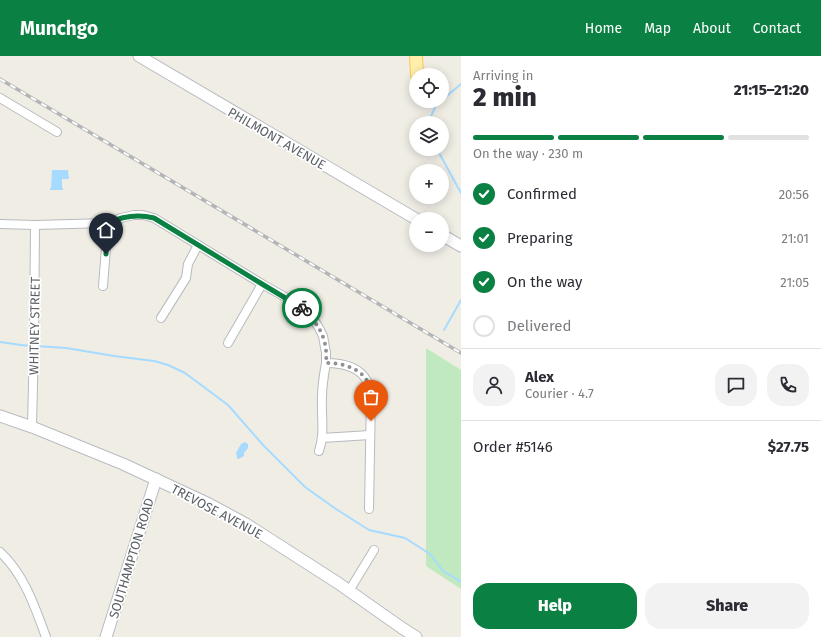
<!DOCTYPE html>
<meta charset="utf-8">
<style>
:root{--surface:#fff;--page:#f2f2f3;--text:#2b2b33;--muted:#7c7c81;--line:#e1e1e2;--accent:#0b8043}
body{margin:0;font-family:"Fira Sans",sans-serif;background:var(--page);color:var(--text);height:100vh;display:flex;flex-direction:column;font-size:15px;white-space:nowrap}
*{box-sizing:border-box;margin:0}
p{font-size:13px;color:var(--muted)}
.icon{flex:none;width:22px;height:22px;fill:none;stroke:currentColor;stroke-width:2;stroke-linecap:round;stroke-linejoin:round}
.map{position:relative;flex:1;overflow:hidden}
.details{display:flex;flex-direction:column;background:var(--surface);width:360px}
.details>*{flex:none}
.tools{position:absolute;left:409px;top:12px;display:grid;gap:8px}
.tools a{display:grid;place-items:center;width:40px;height:40px;border-radius:50%;background:var(--surface);box-shadow:0 2px 10px #0003;font-size:20px}
.pin{position:absolute;display:grid;place-items:center;width:34px;height:34px;color:#fff;margin:-41px -17px;border-radius:50% 50% 50% 0;rotate:-45deg;box-shadow:0 0 4px #0007}
.pin .icon{rotate:45deg}
.courier{position:absolute;display:grid;place-items:center;width:40px;height:40px;margin:-20px;border:3px solid #0b8043;border-radius:50%;background:#fff;color:#222;box-shadow:0 1px 5px #0007}
.overview em{font-style:normal;font-weight:800}
.overview div{display:flex;flex-direction:column-reverse}
.overview{display:flex;align-items:center;justify-content:space-between;height:68px;padding:0 12px}
h1{font-size:26px;font-weight:800;line-height:30px}
.bar{display:grid;grid-template-columns:repeat(4,1fr);gap:6px 4px;align-content:center;height:48px;padding:0 12px}
.bar i{height:5px;border-radius:3px;background:var(--line)}
.bar .active{background:var(--accent)}
.bar p{grid-column:span 4}
.line{display:flex;align-items:center;gap:10px;padding:0 12px;border-top:1px solid var(--line)}
.line div{flex:1}
.round{display:grid;place-items:center;flex:none;width:42px;height:42px;border-radius:16px;background:var(--page)}
ol{padding:0 12px;list-style:none}
li{display:flex;align-items:center;gap:12px;height:44px}
li p{margin-inline-start:auto}
li .icon{padding:4px;border-radius:50%;background:var(--accent);color:#fff;stroke-width:4}
li:last-child{color:var(--muted)}
li i{width:22px;height:22px;border:2px solid var(--line);border-radius:50%}
.action{display:flex;gap:8px;margin-top:auto;padding:8px 12px}
.action a{flex:1;height:46px;border-radius:16px;background:var(--accent);color:#fff;font-size:16px;font-weight:800;line-height:46px;text-align:center}
.action a+a{background:var(--page);color:var(--text)}
header{display:flex;align-items:center;gap:24px;box-sizing:border-box;height:56px;padding:0 20px;background:var(--accent);color:#fff}
header strong{font-size:19px}
nav{display:flex;gap:22px;margin-inline-start:auto;font-size:14px}
main{display:flex;flex:1;min-height:0}
.map>svg:first-child{display:block}
.green{fill:#c1e9c0}
.water{fill:#a6dbff}
.lines{fill:none;stroke-linecap:round;stroke-linejoin:round}
.stream{stroke:#a6dbff;stroke-width:2}
.street-casing{stroke:#b7bbbf;stroke-width:10}
.secondary-casing{stroke:#b8bcc2;stroke-width:13}
.primary-casing{stroke:#fbc753;stroke-width:14}
.street{stroke:#fff;stroke-width:8}
.secondary{stroke:#fff;stroke-width:11}
.primary{stroke:#ffefab;stroke-width:12}
.rail-casing{stroke:#b4b5b6;stroke-width:3.5}
.rail{stroke:#fff;stroke-width:2;stroke-dasharray:6;stroke-linecap:butt}
.done{stroke:#909292;stroke-width:4;stroke-dasharray:0 7.2}
.route{stroke:#0b8043;stroke-width:5}
.labels{text-anchor:middle;stroke-width:3.5;stroke-linejoin:round;paint-order:stroke}
.street-label{font-size:13px;fill:#5c6166;stroke:#fff}
</style>
<header>
<strong>Munchgo</strong>
<nav><a>Home</a><a>Map</a><a>About</a><a>Contact</a></nav>
</header>
<main>
<div class="map">
<svg width="461" height="581" viewBox="0 0 461 581">
<rect width="100%" height="100%" fill="#f0ede5"/>
<path class="green" d="M426,292L461,314V533L426,510Z"/>
<g class="water">
<path d="M52,114H68L69,123H62V132H63V134H50V132H51Z"/>
<path d="M245,386L248,388V392L244,397V400L239,403L237,402L236,397L241,388Z"/>
</g>
<g class="lines">
<g class="stream">
<path d="M442,44L461,28"/>
<path d="M428,67L436,49L441,45"/>
<path d="M437,93L461,137"/>
<path d="M444,274L461,244"/>
<path d="M0,286L21,289L32,290"/>
<path d="M36,290L66,292L114,300L154,305L168,309L185,317L228,349L263,389L305,431L336,453L369,474L405,482L430,498L443,515L461,526"/>
</g>
<g class="street-casing">
<g id="street">
<path d="M0,42L57,76"/>
<path d="M0,168L35,169L108,167L121,162L134,159H143L154,162L262,228L301,250L314,264L319,272L323,280L326,297V307C340,307 359,310 367,325C369,328 370,333 371,337L369,453"/>
<path d="M103,230L108,167"/>
<path d="M161,262L186,222L188,208L198,189"/>
<path d="M228,287L262,228"/>
<path d="M32,371L34,284L35,169"/>
<path d="M322,382L370,379"/>
<path d="M319,395C325,378 321,359 322,341C322,330 324,318 326,307"/>
<path d="M0,496C24,518 35,551 46,581"/>
<path d="M349,535L374,494"/>
</g>
</g>
<g class="secondary-casing">
<g id="secondary">
<path d="M139,0L416,163"/>
<path d="M442,179L461,190"/>
<path d="M0,360L32,371L123,408L209,448L246,468L338,527L402,572L416,581"/>
<path d="M106,581L156,423"/>
</g>
</g>
<g class="primary-casing">
<path id="primary" d="M416,0L417,19"/>
</g>
<use href="#street" class="street"/>
<use href="#secondary" class="secondary"/>
<use href="#primary" class="primary"/>
<g class="rail-casing">
<path id="rail" d="M0,23L461,297"/>
</g>
<use href="#rail" class="rail"/>
</g>
<g class="lines">
<path class="done" d="M302,252C319,268 328,283 326,307C345,307 368,314 371,336C372,346 371,356 371,365"/>
<path class="route" d="M106,198L108,167C123,160 137,158 154,162L262,228L302,252"/>
</g>
<g class="labels">
<g class="street-label">
<text transform="translate(277 82) rotate(30)" y="5">PHILMONT AVENUE</text>
<text transform="translate(34 270) rotate(-89)" y="5">WHITNEY STREET</text>
<text transform="translate(217 455) rotate(28)" y="5">TREVOSE AVENUE</text>
<text transform="translate(131 502) rotate(-73)" y="5">SOUTHAMPTON ROAD</text>
</g>
</g>
</svg>
<div class="tools">
<a><svg class="icon" aria-label="locate" viewBox="0 0 24 24"><circle cx="12" cy="12" r="6"/><path d="M12 2v4M12 18v4M2 12h4M18 12h4"/></svg></a>
<a><svg class="icon" aria-label="layers" viewBox="0 0 24 24"><path d="M12 4l9 5-9 5-9-5zM3 14l9 5 9-5"/></svg></a>
<a>+</a>
<a>−</a>
</div>
<div class="pin" style="left:371px;top:365px;background:#ea580c"><svg class="icon" aria-label="bag" viewBox="0 0 24 24"><path d="M5 8h14l-1 12H6zM9 8a3 3 0 0 1 6 0"/></svg></div>
<div class="pin" style="left:106px;top:198px;background:#1f2937"><svg class="icon" aria-label="home" viewBox="0 0 24 24"><path d="M3 11l9-7 9 7M6 9v11h12V9"/></svg></div>
<div class="courier" style="left:302px;top:252px"><svg class="icon" aria-label="bike" viewBox="0 0 24 24"><circle cx="6" cy="16" r="4"/><circle cx="18" cy="16" r="4"/><path d="M6 16l4-8h5l3 8M10 8l3 8H6M13 5h3"/></svg></div>
</div>
<section class="details">
<div class="overview"><div><h1>2 min</h1><p>Arriving in</p></div><em>21:15–21:20</em></div>
<div class="bar"><i class="active"></i><i class="active"></i><i class="active"></i><i></i><p>On the way · 230 m</p></div>
<ol>
<li><svg class="icon" aria-label="check" viewBox="0 0 24 24"><path d="M5 12l5 5 9-10"/></svg>Confirmed<p>20:56</p></li>
<li><svg class="icon" aria-label="check" viewBox="0 0 24 24"><path d="M5 12l5 5 9-10"/></svg>Preparing<p>21:01</p></li>
<li><svg class="icon" aria-label="check" viewBox="0 0 24 24"><path d="M5 12l5 5 9-10"/></svg>On the way<p>21:05</p></li>
<li><i></i>Delivered</li>
</ol>
<div class="line" style="height:72px"><a class="round"><svg class="icon" aria-label="person" viewBox="0 0 24 24"><circle cx="12" cy="8" r="4"/><path d="M4 21q1-7 8-7t8 7"/></svg></a><div><b>Alex</b><p>Courier · 4.7</p></div><a class="round"><svg class="icon" aria-label="chat" viewBox="0 0 24 24"><path d="M4 5h16v11H9l-5 4z"/></svg></a><a class="round"><svg class="icon" aria-label="phone" viewBox="0 0 24 24"><path d="M5 4h4l2 5-3 2q2 4 5 5l2-3 5 2v4C11 20 4 13 5 4z"/></svg></a></div>
<div class="line" style="height:52px"><div>Order #5146</div><b>$27.75</b></div>
<div class="action"><a>Help</a><a>Share</a></div>
</section>
</main>
